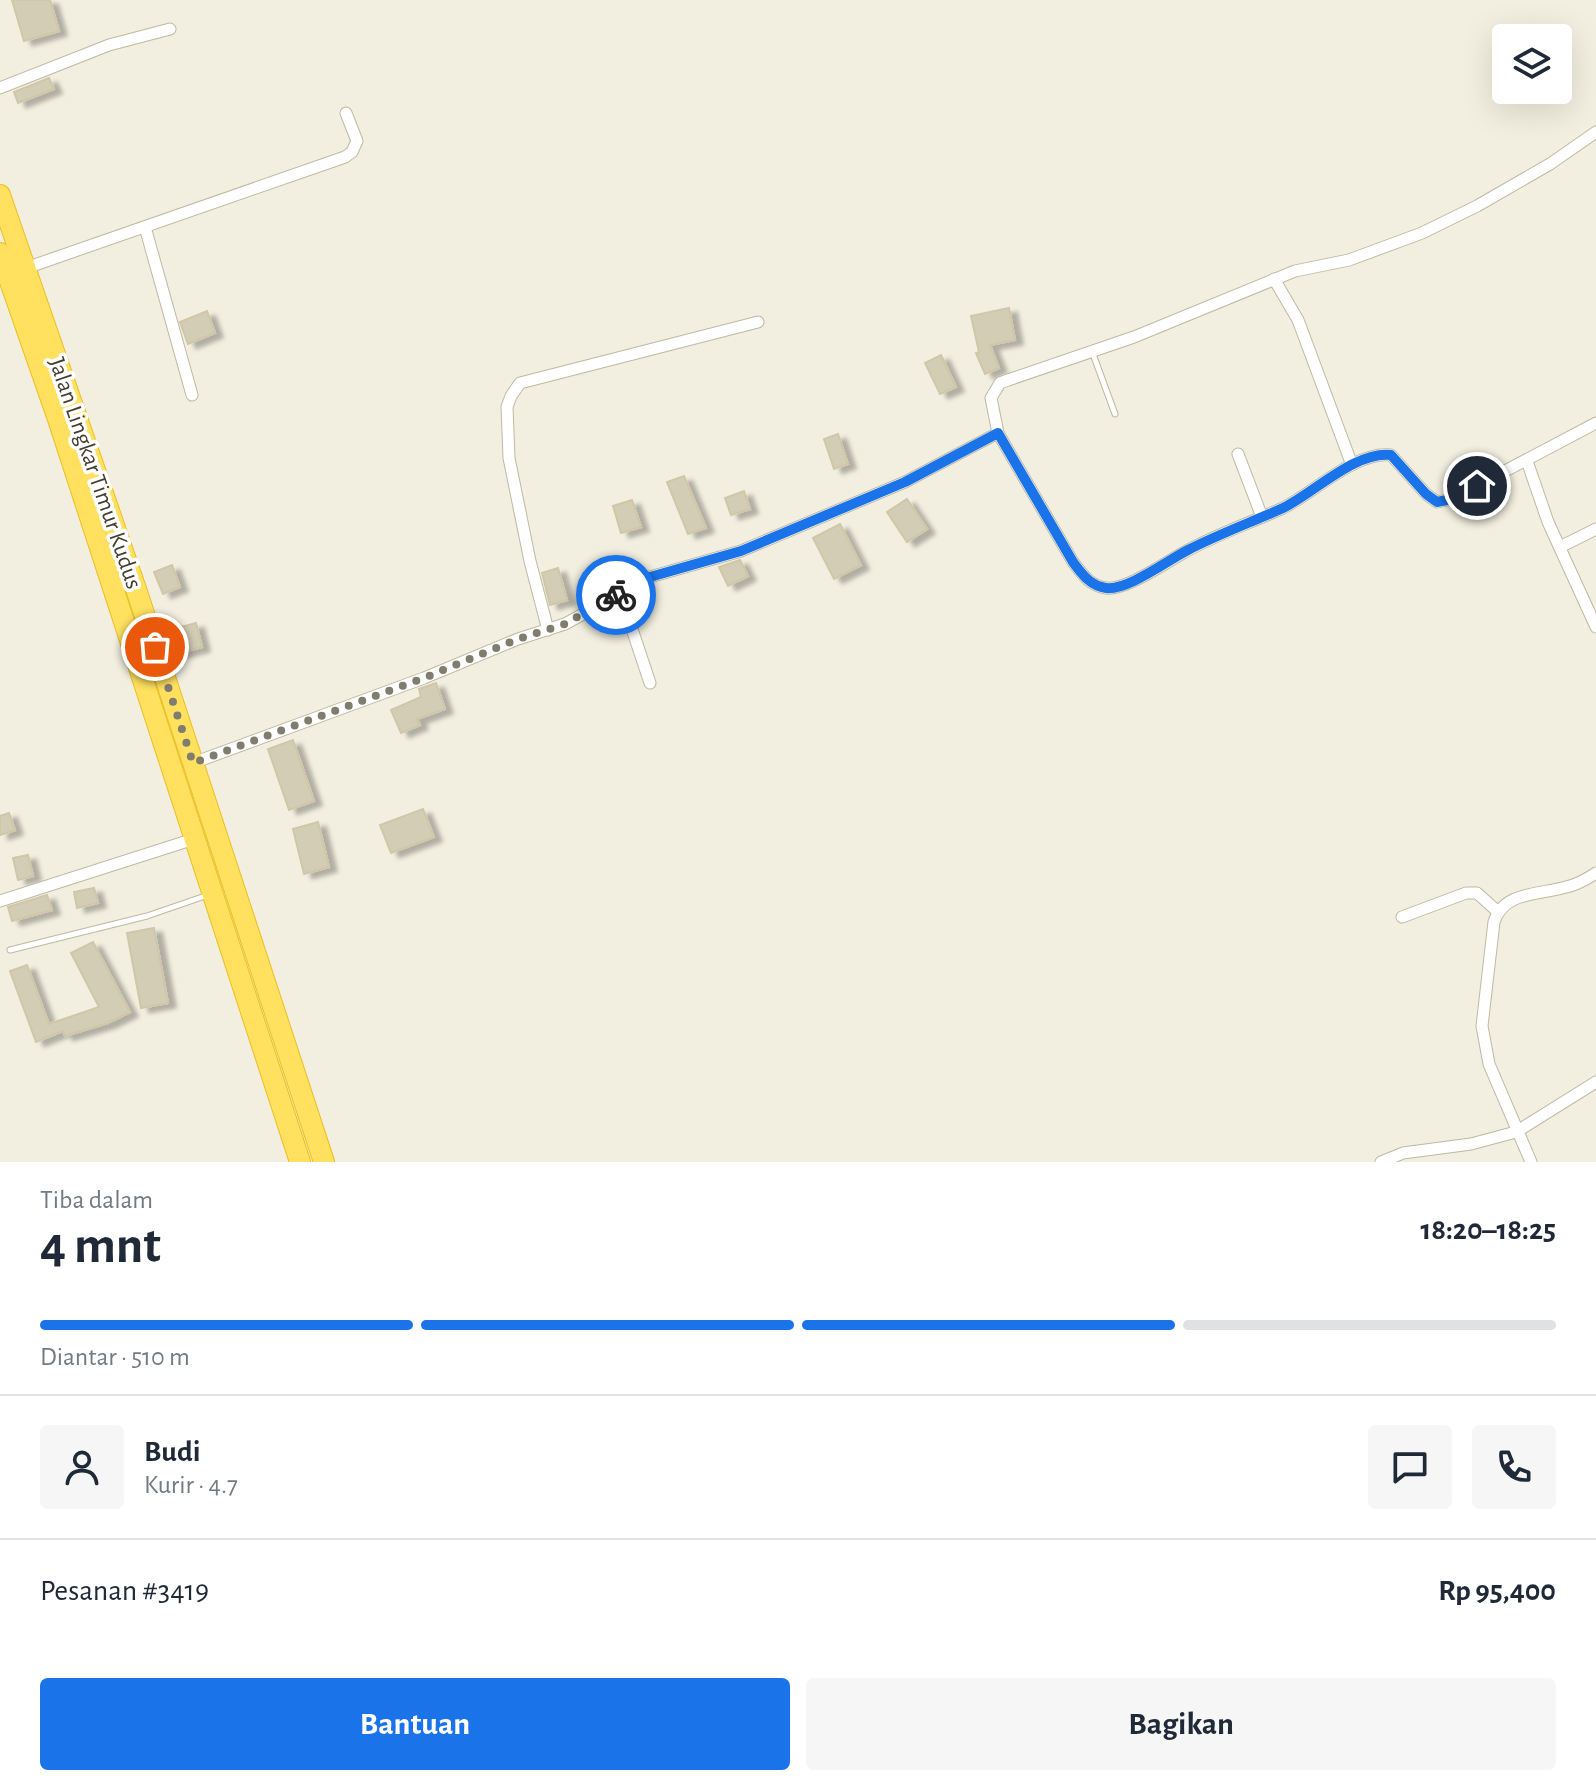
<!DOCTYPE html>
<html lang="id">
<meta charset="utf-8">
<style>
:root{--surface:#fff;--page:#f6f6f7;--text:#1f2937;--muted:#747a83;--line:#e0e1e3;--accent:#1a73e8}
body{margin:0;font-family:"Alegreya Sans",sans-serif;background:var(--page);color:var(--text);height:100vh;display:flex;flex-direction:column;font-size:30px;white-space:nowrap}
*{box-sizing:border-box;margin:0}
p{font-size:26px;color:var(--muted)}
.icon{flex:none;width:44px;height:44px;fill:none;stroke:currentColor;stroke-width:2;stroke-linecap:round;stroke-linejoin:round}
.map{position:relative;height:1162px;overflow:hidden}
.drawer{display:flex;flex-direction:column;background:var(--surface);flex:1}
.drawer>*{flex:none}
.controls{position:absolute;left:1492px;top:24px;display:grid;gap:16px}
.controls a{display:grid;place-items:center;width:80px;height:80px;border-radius:8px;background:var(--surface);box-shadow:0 8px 32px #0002;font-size:40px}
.pin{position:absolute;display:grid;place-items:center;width:68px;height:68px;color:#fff;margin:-34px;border:4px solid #fff;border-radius:50%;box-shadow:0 2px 8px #0007}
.courier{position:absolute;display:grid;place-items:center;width:80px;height:80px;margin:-40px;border:6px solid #1a73e8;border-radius:50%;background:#fff;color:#222;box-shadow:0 2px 10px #0007}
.summary em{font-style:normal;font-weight:600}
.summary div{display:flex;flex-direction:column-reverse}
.summary{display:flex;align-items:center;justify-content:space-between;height:136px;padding:0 40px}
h1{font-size:52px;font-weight:600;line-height:60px}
.bar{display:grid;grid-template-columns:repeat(4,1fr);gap:12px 8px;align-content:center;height:96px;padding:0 40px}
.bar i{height:10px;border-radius:6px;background:var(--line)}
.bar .on{background:var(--accent)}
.bar p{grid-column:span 4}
.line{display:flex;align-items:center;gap:20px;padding:0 40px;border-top:2px solid var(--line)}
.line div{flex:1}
.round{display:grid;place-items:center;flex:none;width:84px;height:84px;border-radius:8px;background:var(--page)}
.primary-button{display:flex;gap:16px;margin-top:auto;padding:16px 40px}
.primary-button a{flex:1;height:92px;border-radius:8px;background:var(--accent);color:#fff;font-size:32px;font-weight:600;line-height:92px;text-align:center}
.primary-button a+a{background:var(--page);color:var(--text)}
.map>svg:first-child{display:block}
.building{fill:#d4cdb5;stroke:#d0c6a8;stroke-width:2;filter:url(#shadow)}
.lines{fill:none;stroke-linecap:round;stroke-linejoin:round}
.lane-casing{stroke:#beb9a3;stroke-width:7}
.street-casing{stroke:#beb9a3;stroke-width:13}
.highway-casing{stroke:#ecbe21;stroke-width:22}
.lane{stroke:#fff;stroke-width:5}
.street{stroke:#fff;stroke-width:11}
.highway{stroke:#ffe15f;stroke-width:20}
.done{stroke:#817d6e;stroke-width:8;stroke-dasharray:0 14.4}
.route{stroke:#1a73e8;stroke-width:10}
.labels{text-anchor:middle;stroke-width:7;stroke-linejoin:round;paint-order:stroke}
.street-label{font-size:24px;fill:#443f31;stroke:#fff}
</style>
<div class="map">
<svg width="1596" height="1162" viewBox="0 0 1596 1162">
<defs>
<filter id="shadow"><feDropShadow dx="8" dy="4.5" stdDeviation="2" flood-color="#0004"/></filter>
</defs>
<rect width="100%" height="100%" fill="#f2efe0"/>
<g class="building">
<path d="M12,0H50L59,31L24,41Z"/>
<path d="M49,78L54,89L18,103L14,92Z"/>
<path d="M1009,308L1015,340L990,345L999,368L985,374L976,353L979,352L971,316Z"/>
<path d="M207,311L215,333L188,344L180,322Z"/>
<path d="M941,355L956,387L940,394L925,363Z"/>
<path d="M838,434L848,464L834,469L824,439Z"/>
<path d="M684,476L706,528L688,534L667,482Z"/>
<path d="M744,491L750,509L731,515L725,498Z"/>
<path d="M907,499L927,529L907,542L887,512Z"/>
<path d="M632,500L641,527L621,533L613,506Z"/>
<path d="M840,524L861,565L834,579L813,538Z"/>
<path d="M740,560L748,576L728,586L719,567Z"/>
<path d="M172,565L180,587L163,594L154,572Z"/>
<path d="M558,568L567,600L550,605L542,573Z"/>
<path d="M196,623L202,647L180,653L174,629Z"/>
<path d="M436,683L445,709L417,719L420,725L401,733L391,710L421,697L419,689Z"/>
<path d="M293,740L314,801L289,810L268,749Z"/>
<path d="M423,809L434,837L391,853L380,825Z"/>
<path d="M9,813L15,830L0,835V816Z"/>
<path d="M318,822L329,867L304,874L293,829Z"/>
<path d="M28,855L33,876L18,880L13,858Z"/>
<path d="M94,888L98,903L77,908L74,892Z"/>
<path d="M47,895L52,910L12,921L8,907Z"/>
<path d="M154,928L168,1003L141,1008L127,933Z"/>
<path d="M93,942L130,1012L108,1023L65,1036L63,1031L36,1042L10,971L27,965L49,1024L99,1007L71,953Z"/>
</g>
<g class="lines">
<g class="lane-casing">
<g id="lane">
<path d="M1093,354L1115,414"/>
<path d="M10,950L147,916L208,895"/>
</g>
</g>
<g class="street-casing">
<g id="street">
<path d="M0,88L109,45L170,29"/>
<path d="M1596,132L1550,164L1477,206L1422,233L1349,260L1295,271L1134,337L1008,380L1000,383L991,398L998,433L1073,562C1082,574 1090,586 1106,588C1125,591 1165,563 1183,553C1215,535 1250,523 1283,508C1314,493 1355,451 1391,455L1426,494L1437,502L1452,499L1596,423"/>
<path d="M145,227L192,395"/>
<path d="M26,268L345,157L352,152L357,141L346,113"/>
<path d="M1274,279L1298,320L1352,465"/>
<path d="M1238,454L1262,517"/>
<path d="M1527,461L1548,522L1596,627"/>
<path d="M1560,547L1596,529"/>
<path d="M620,593L650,683"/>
<path d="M548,630L530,561L509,458L507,407L511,396L520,383L758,322"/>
<path d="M193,763L424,678L518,639L565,624L650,577L741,551L905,482L998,433"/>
<path d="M0,901L194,839"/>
<path d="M1402,917L1466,893H1477L1497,911"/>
<path d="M1381,1162L1403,1153L1471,1144L1516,1132L1596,1082"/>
<path d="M1531,1162L1489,1064L1482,1026L1494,922C1504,891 1539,895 1566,887C1577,885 1587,879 1596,873"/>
</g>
</g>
<g class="highway-casing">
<g id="highway">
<path d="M0,195L136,589L324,1162"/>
<path d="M0,253L58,419L300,1162"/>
</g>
</g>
<use href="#lane" class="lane"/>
<use href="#street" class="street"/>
<use href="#highway" class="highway"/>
</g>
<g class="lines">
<path class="done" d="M155,647L193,763L424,678L518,639L565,624L616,595"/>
<path class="route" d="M616,595L650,577L741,551L905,482L998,433L1073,562C1082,574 1090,586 1106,588C1127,591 1168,560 1188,550C1219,534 1252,522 1283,508C1314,493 1355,451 1391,455L1426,494L1437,502L1452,499L1477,486"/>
</g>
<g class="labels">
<g class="street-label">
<text transform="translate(96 473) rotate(71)" y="8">Jalan Lingkar Timur Kudus</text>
</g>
</g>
</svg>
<div class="controls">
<a><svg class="icon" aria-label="layers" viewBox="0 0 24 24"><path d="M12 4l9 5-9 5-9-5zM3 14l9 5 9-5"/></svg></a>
</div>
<div class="pin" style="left:155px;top:647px;background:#ea580c"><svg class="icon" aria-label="bag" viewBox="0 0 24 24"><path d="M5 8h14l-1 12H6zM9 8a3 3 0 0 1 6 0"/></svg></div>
<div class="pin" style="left:1477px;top:486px;background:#1f2937"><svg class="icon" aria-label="home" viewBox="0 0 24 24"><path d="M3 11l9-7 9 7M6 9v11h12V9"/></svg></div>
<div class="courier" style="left:616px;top:595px"><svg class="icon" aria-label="bike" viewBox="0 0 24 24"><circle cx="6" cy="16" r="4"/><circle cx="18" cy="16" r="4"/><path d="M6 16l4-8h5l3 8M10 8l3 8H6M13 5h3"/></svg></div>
</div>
<section class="drawer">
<div class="summary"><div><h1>4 mnt</h1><p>Tiba dalam</p></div><em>18:20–18:25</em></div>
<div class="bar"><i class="on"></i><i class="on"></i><i class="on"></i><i></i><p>Diantar · 510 m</p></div>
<div class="line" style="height:144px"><a class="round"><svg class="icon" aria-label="person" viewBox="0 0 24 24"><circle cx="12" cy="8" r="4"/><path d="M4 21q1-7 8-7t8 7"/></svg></a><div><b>Budi</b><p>Kurir · 4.7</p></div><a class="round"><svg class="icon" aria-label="chat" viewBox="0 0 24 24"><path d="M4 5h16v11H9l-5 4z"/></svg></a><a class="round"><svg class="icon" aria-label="phone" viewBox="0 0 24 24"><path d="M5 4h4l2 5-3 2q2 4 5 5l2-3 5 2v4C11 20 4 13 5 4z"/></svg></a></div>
<div class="line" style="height:104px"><div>Pesanan #3419</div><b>Rp 95,400</b></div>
<div class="primary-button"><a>Bantuan</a><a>Bagikan</a></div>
</section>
